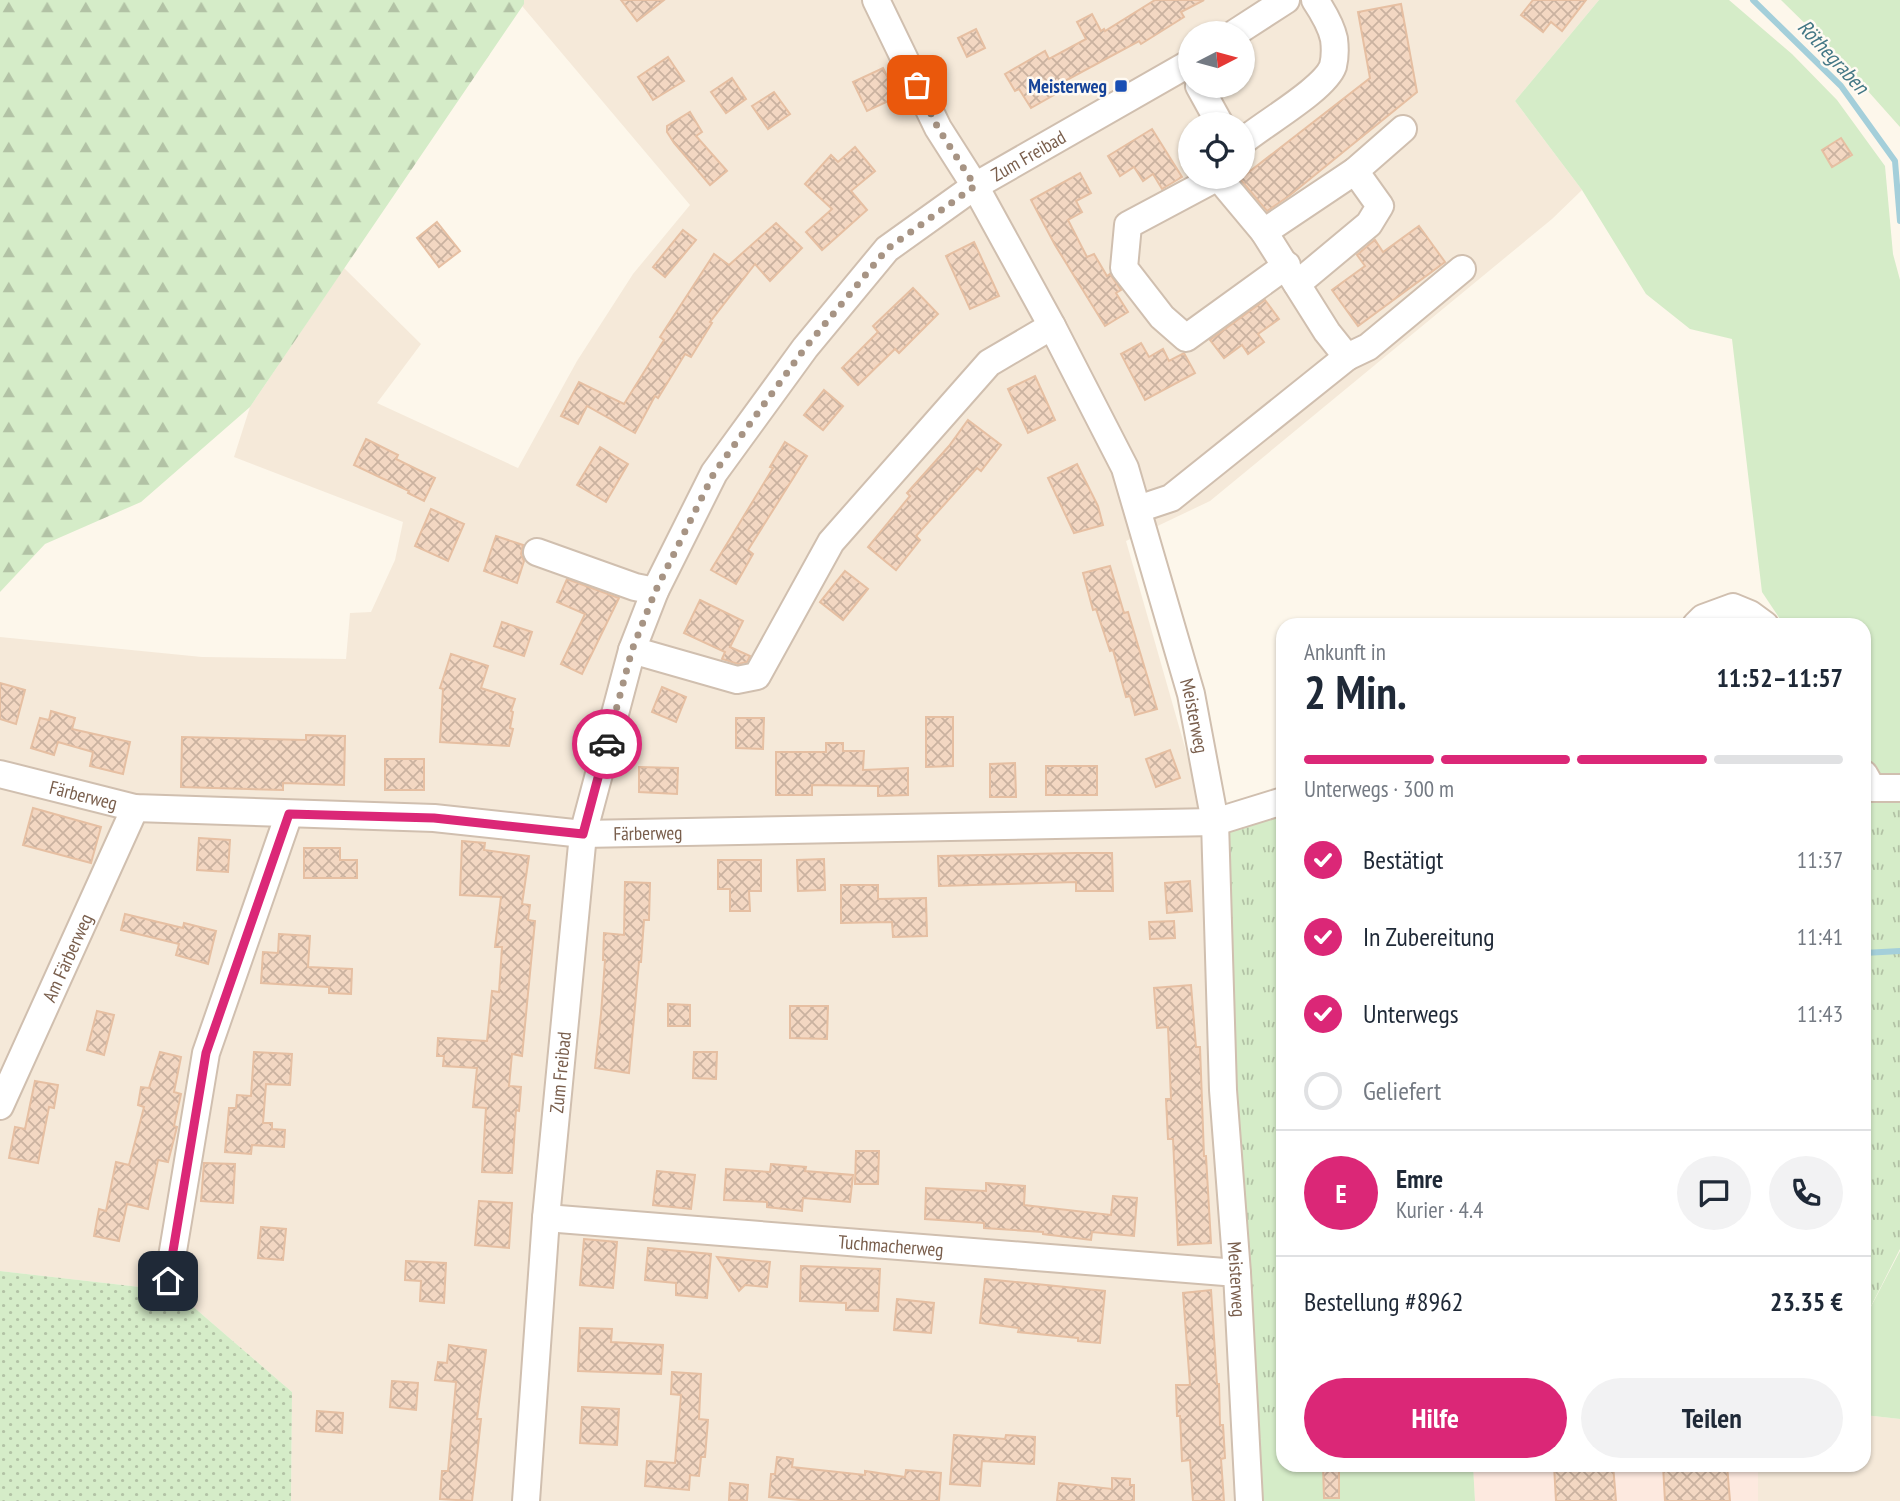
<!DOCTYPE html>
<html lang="de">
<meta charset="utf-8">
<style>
:root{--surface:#fff;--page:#f2f2f3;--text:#1f2937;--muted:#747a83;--line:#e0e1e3;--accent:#db2777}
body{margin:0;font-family:"PT Sans Narrow",sans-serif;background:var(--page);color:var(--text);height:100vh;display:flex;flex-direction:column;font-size:26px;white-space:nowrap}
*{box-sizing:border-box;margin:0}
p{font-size:23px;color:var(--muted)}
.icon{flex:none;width:38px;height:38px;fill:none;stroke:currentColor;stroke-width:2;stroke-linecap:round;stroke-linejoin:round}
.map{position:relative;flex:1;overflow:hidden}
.panel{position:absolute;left:1276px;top:618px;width:595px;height:854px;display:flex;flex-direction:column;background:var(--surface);border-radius:21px;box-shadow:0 2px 5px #0004}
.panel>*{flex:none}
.needle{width:46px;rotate:84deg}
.buttons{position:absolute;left:1178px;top:21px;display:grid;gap:14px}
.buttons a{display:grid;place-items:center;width:77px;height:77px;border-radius:50%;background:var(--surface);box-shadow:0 2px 5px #0004;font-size:35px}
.pin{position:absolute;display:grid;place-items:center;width:60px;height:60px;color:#fff;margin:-30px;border-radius:14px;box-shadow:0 4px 10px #0006}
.courier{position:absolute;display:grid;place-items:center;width:70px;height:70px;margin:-35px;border:5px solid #db2777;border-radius:50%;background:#fff;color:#222;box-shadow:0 2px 9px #0007}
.head em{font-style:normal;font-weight:600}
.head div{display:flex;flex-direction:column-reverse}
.head{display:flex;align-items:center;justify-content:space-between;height:119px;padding:0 28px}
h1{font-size:46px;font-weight:600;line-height:52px}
.bar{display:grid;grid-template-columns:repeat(4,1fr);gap:10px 7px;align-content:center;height:84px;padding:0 28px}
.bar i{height:9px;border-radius:5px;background:var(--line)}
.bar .current{background:var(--accent)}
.bar p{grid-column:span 4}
.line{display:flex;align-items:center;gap:18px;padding:0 28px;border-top:2px solid var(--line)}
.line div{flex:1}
.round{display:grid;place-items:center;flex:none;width:74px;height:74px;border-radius:37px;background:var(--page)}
ol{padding:0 28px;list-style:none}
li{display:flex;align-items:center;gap:21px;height:77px}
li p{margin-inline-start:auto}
li .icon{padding:7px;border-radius:50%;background:var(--accent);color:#fff;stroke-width:4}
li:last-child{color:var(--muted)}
li i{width:38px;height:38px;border:4px solid var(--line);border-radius:50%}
.action{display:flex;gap:14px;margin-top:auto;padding:14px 28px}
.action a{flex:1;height:80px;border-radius:42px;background:var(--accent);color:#fff;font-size:28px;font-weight:600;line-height:80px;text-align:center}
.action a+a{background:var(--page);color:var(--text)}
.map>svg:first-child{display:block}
.residential{fill:#f5e9d9;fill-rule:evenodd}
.commercial{fill:#fde9df}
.grass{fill:url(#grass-dots)}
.forest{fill:url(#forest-firs)}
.park{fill:url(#park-tufts)}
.garden{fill:#d5ecc8}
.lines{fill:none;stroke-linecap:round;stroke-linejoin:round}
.stream{stroke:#a4cfda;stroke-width:6}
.building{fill:url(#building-cross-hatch);stroke:#e6bfa2;stroke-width:2}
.minor-casing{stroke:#d0bfaf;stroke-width:30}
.minor{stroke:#fff;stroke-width:26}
.done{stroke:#a79484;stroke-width:7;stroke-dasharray:0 12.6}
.route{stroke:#db2777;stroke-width:9}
.transit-dot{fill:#1a4fb4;stroke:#fffaf2;stroke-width:2.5}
.labels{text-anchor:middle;stroke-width:5;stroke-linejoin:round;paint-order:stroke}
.transit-label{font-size:19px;font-weight:bold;fill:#164399;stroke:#fffaf2;text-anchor:end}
.street-label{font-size:19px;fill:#795e4c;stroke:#fffaf2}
.water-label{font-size:21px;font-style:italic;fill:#437785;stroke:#fffaf2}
</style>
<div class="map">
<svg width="1900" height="1501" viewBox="0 0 1900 1501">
<defs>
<pattern id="grass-dots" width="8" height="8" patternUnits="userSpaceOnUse" patternTransform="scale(1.75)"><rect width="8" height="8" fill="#d5ecc8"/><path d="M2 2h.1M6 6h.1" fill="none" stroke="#b2c2a5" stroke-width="1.8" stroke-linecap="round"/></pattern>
<pattern id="forest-firs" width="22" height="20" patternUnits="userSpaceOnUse" patternTransform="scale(1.75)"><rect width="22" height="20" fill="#d5ecc8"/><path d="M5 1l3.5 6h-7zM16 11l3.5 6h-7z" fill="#b2c2a5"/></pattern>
<pattern id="park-tufts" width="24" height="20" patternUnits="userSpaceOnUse" patternTransform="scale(1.75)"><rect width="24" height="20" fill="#d5ecc8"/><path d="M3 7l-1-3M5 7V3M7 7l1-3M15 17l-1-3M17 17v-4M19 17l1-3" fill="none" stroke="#b2c2a5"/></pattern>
<pattern id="building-cross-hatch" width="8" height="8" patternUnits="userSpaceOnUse" patternTransform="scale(1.75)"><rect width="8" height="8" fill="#f3d7c2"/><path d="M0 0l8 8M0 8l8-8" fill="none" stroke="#cab2a0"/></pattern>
</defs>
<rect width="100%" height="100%" fill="#fdf7eb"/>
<g class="residential">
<path d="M517,0H1599L1515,101L1582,190L1552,219L1210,501L1126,541L1198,793L1236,1501H291L292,1392L175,1291L0,1271V637L202,657L346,659L350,613L371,612L395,560L403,522L234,457L250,407L344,268L421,344L377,403L518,468L577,361L633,274L690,205ZM1190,33H1242V86H1190ZM1190,124H1242V177H1190Z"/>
<path d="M1864,1415L1900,1419V1501H1758V1465H1864Z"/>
</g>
<path class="commercial" d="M1473,1465H1758V1501H1475Z"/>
<path class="grass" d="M0,1271L175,1291L292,1392L291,1501H0Z"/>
<path class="forest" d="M0,0H524V4L250,407L141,502L45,544L0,592Z"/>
<g class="park">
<path d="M1864,773L1882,803L1900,802V1249L1864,1320Z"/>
<path d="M1283,804V1438L1247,1439L1215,822Z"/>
</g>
<g class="garden">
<path d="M1599,0H1729L1792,54L1837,100L1885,166L1893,254L1900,280V778L1875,775L1864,756V625H1784L1762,592L1732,339L1690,329L1646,294L1582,190L1515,101Z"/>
<path d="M1781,0H1900V127L1826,44Z"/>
<path d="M1900,1251V1419L1864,1415V1320Z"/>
<path d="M1283,1437V1465H1473L1475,1501H1249L1247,1439Z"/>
</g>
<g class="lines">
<g class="stream">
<path d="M1753,0L1841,86L1895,161L1900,221"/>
<path d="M1864,953L1900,951"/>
</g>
</g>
<g class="building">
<path d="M621,0H664L637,21Z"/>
<path d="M1155,0H1204L1181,12L1184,17L1141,44L1139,41L1063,82L1066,88L1031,108L1019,89L1015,91L1005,74L1045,51L1049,59L1086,39L1077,22L1092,14L1101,31L1104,29L1105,31Z"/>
<path d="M1533,0H1586L1562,31L1551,22L1543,32L1521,15Z"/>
<path d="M1401,4L1417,92L1289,196L1267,211L1240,179L1370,78L1358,12Z"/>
<path d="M976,29L985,48L967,57L958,38Z"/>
<path d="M668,57L684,81L653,100L638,77Z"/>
<path d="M883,68L897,97L867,111L853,82Z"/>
<path d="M732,78L746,99L726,113L711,92Z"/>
<path d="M774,92L790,114L768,129L752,106Z"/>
<path d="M690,112L702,132L696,136L727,171L710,185L674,143L667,132V126Z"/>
<path d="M1152,129L1182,177L1162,189L1153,174L1143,181L1134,167L1120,176L1108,156Z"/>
<path d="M1841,138L1852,155L1832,167L1822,150Z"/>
<path d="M855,147L875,171L851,191L867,210L822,250L806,232L832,209L805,184L831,155L838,162Z"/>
<path d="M1080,173L1091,193L1076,201L1082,212L1068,220L1087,257L1094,254L1107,276L1110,274L1121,290L1116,293L1128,312L1105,326L1055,245L1031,200Z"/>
<path d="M437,222L460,251L439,267L417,238Z"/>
<path d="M776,223L802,248L770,281L755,264L710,322L712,323L691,357L685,354L658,398L655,396L635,433L587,406L578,424L561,416L579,382L624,404L664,340L660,337L714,254L729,265Z"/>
<path d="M1419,226L1445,262L1358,326L1332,290L1365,266L1357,255L1371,243L1375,240L1383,252Z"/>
<path d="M683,230L696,240L665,277L653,267Z"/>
<path d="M974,242L999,296L970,309L946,256Z"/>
<path d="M913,288L938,314L899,353L895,349L858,385L842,368L878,332L873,326Z"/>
<path d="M1265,300L1279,319L1258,334L1264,342L1248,354L1242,345L1224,358L1210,340Z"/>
<path d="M1141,343L1149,357L1163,349L1169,361L1184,353L1195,373L1145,400L1121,354Z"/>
<path d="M1035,376L1055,420L1028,433L1008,389Z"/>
<path d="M824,390L843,406L823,430L804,415Z"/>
<path d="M968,420L1001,445L981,471L977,468L916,536L920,540L896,570L868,547L910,496L907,493L949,446Z"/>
<path d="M366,439L398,455L396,459L435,478L424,501L408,493L409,491L354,465Z"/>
<path d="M785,442L807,456L748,550L753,554L736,584L711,570L773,468L770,467Z"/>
<path d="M600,447L628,464L606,502L577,485Z"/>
<path d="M1077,464L1098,506L1103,525L1074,533L1048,478Z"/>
<path d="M431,509L464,524L448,561L415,546Z"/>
<path d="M496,536L523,545L521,554L524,561L517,583L484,571Z"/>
<path d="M1110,566L1124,613L1128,612L1157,709L1135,715L1130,696L1126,697L1113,650L1110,651L1096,609L1093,610L1083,573Z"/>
<path d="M845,571L868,589L843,620L820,602Z"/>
<path d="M567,579L619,598L582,674L561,664L585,614L557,602Z"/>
<path d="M700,600L743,621L730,647L750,656L747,662L738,664L722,659L725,652L684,633Z"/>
<path d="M502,622L532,632L524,656L494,646Z"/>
<path d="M451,654L488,666L481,688L515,699L511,711L513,712L510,728L513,729L509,746L440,742L443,689L440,688Z"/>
<path d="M0,683L25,690L16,724L0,719Z"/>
<path d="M662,687L686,697L676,722L652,712Z"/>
<path d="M51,711L75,718L72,729L130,742L123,774L90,766L93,752L58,742L54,755L31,748L40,718L49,720Z"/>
<path d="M926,717H953V766L926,767Z"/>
<path d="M736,718H764L763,749L736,748Z"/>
<path d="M306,735L345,736L344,785L283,783V790L181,787L182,737L306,740Z"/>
<path d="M826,743H843V751H864L863,770L908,768V795L878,796V786L812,785V795H776V752H826Z"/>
<path d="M1170,750L1180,778L1156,787L1146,759Z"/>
<rect x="385" y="759" width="39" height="31"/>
<path d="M1015,763L1016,797H990V764Z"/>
<rect x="1046" y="766" width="51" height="29"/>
<path d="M639,767L678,768L677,794L639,792Z"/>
<path d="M33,808L101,827L91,863L23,845Z"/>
<path d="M199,838L230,840L228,872L197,870Z"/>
<path d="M462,841L485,843L484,850L529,856L522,904L530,905L528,920L535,921L522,1056L512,1054L509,1086L521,1087L519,1111L516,1110L512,1173L482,1172L486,1108L473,1107L477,1068L443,1066L444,1056H437L438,1038L487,1041L492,991L499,992L502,947H495L501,897L460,895Z"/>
<path d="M304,848H340V860H357V878H304Z"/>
<path d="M1076,853H1112L1113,891H1076V882L939,886L938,856Z"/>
<path d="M824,859L825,890L798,891L797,860Z"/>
<path d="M718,860H761V891H749L750,911H730V889H718Z"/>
<path d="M1190,881L1192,911L1167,913L1165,883Z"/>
<path d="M625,882L650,883L649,920H644L641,962H639L629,1073L595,1068L601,1014L605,960H603L604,933L624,935Z"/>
<path d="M841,885H878V899L926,898L927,936L893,937L892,922L841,923Z"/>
<path d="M125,914L183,928L184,923L216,931L208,964L176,955L179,944L121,930Z"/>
<path d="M1174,921L1175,938L1150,939L1149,922Z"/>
<path d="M279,934L310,936L308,967L352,969L351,994L329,993V987L261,983L263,952L278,953Z"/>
<path d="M1191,985L1196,1047H1200L1204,1156H1206L1211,1243L1178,1245L1173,1139H1168L1166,1099H1171L1168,1027L1157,1028L1154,988Z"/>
<path d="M668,1004L690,1005V1026H668Z"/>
<path d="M790,1006H828L827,1039L790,1038Z"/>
<path d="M97,1011L114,1015L104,1055L87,1050Z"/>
<path d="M160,1052L181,1057L174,1092L181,1094L174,1126L177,1127L168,1162L158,1160L148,1209L127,1204L119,1241L94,1236L99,1209L106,1211L116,1162L129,1165L144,1107L138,1105L141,1087L149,1088Z"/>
<path d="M254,1052L292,1054L290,1085L266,1084L263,1123H272V1129L285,1130L284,1147L252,1145L251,1154L225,1152L229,1108H236L237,1095L251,1096Z"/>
<path d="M694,1052H717L716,1079L693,1078Z"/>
<path d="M35,1081L58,1085L54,1108L49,1107L38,1163L9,1158L15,1127L25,1129Z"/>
<path d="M856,1151H879L878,1184H855Z"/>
<path d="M204,1163L235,1164L233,1203L201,1201Z"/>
<path d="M771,1164L806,1167L805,1171L853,1175L850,1202L803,1198L802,1211L767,1207V1202L724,1200L726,1169L770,1172Z"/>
<path d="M657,1171L695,1175L691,1209L653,1205Z"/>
<path d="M986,1183L1025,1186L1024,1205L1111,1215L1113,1196L1137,1198L1134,1236L1092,1232L1091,1240L1043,1234V1232L984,1228V1223L925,1219L926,1188L986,1191Z"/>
<path d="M479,1201L512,1203L509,1248L475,1245Z"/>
<path d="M261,1227L286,1229L283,1260L258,1258Z"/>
<path d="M584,1239L617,1242L613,1288L580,1285Z"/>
<path d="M648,1248L711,1254L707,1298L676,1295V1283L645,1280Z"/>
<path d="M717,1257L770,1262L767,1287L745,1285L739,1291Z"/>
<path d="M406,1261L446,1263L444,1303L420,1301L421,1281L405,1280Z"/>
<path d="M801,1266L880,1269L878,1311L846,1310V1303L800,1301Z"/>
<path d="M985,1279L1105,1291L1100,1343L1078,1341V1338L1018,1332L1019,1328L980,1323Z"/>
<path d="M1211,1290L1217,1384H1219L1220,1425H1223L1225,1458L1221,1459L1224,1501H1193L1190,1460L1182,1461L1180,1416H1177L1176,1385H1190L1183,1293Z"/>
<path d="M897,1299L934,1303L931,1333L894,1330Z"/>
<path d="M580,1328L612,1329L611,1342L663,1345L661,1374L578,1371Z"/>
<path d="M449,1345L486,1350L477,1419H481L472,1501L440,1499L442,1471H448L456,1382L435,1380L438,1362L447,1363Z"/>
<path d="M672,1372L701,1374L699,1419L708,1420L705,1457H701L699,1476L690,1475L689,1490L645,1486L647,1461L675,1463L681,1395L671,1394Z"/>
<path d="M392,1381L418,1383L416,1410L390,1407Z"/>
<path d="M582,1407L619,1409L617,1445L580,1443Z"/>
<path d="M317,1411L343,1413L342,1433L316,1431Z"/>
<path d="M954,1435L1005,1439L1006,1435L1035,1437L1034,1464L982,1461L980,1486L950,1484Z"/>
<path d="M777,1457L793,1459L792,1467L865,1475V1471L905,1477L906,1470L941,1473L939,1501H810L769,1497L771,1474H775Z"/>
<path d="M1323,1465H1339V1498H1324Z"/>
<path d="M1554,1465H1613L1616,1501H1556Z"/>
<path d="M1663,1465H1727L1730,1501H1665Z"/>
<path d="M1112,1478L1130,1479V1485H1134V1501H1057L1059,1483L1112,1489Z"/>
<path d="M730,1483L748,1485L747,1501L729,1500Z"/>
</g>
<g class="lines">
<g class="minor-casing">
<g id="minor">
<path id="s1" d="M876,0L938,128L975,186L1052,326L1125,468L1191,694L1215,822L1223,1090L1237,1273L1249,1501"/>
<path d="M1235,33L1286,0"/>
<path d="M1199,86L1220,124"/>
<path d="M1242,142C1263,124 1325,89 1333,66C1335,58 1335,47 1334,39C1331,25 1323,12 1315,0"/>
<path d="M1218,177L1264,232L1327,332L1347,357L1368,347L1462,269"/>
<path d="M1218,177L1128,225L1124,268L1162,317L1186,338L1287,265"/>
<path d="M1264,232L1355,171L1403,129"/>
<path d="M1297,284L1369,224L1380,206L1355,171"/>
<path d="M1138,509L1171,498L1347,357"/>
<path d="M537,552L635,587L655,591"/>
<path d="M1696,625L1703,618L1733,607L1750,614L1765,625"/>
<path d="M632,650L737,680L757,676L831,542L989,363L1052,326"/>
<path id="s2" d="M0,774L135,808L434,818L583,834L1215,822L1283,801"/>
<path d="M1864,774L1872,788H1900"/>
<path id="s3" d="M0,1106L135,808"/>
<path id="s4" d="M546,1218L1237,1273"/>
<path d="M168,1281L206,1053L289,814"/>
<path id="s5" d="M526,1501L546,1218L583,834L632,650L655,591L714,473L805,348L887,249L975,186L1190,63"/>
</g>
</g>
<use href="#minor" class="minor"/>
</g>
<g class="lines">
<path class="done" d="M607,744L632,650L655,592L714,473L805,348L887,249L975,186L938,128L917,85"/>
<path class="route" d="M168,1281L206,1053L289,814L434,818L583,834L607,744"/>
</g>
<rect class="transit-dot" x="1114" y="79" width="14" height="14" rx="3.5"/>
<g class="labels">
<g class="transit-label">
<text x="1107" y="93">Meisterweg</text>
</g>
<g class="street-label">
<text dy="7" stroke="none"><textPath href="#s5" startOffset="1508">Zum Freibad</textPath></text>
<text dy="7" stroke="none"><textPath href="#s1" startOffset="788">Meisterweg</textPath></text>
<text dy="7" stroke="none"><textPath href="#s2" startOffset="86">Färberweg</textPath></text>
<text dy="7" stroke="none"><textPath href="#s2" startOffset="653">Färberweg</textPath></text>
<text dy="7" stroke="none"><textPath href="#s3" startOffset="163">Am Färberweg</textPath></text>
<text dy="7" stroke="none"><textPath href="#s5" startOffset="430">Zum Freibad</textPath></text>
<text dy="7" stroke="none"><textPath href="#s4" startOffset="346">Tuchmacherweg</textPath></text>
<text dy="7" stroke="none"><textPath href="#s1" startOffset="1354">Meisterweg</textPath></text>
</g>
<g class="water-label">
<text transform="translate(1833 57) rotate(47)" y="7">Röthegraben</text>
</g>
</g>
</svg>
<div class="buttons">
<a><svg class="needle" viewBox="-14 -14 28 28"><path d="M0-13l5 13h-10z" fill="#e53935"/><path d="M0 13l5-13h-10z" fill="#747a83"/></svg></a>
<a><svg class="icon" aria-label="locate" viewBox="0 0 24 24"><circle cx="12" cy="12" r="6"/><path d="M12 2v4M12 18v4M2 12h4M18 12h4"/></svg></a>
</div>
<div class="pin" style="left:917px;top:85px;background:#ea580c"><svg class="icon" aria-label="bag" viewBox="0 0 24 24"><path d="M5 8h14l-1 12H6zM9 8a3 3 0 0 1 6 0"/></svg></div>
<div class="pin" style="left:168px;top:1281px;background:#1f2937"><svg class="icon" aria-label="home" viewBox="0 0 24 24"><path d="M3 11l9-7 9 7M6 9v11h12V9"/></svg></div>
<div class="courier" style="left:607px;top:744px"><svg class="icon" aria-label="car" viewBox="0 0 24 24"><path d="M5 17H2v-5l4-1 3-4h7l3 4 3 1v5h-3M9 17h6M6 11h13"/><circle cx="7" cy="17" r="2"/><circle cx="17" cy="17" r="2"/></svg></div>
<section class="panel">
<div class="head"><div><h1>2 Min.</h1><p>Ankunft in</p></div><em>11:52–11:57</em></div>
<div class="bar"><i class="current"></i><i class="current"></i><i class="current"></i><i></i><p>Unterwegs · 300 m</p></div>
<ol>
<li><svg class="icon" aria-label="check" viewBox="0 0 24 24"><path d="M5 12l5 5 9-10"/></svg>Bestätigt<p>11:37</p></li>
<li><svg class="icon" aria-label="check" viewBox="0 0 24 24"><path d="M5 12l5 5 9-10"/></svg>In Zubereitung<p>11:41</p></li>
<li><svg class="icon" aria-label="check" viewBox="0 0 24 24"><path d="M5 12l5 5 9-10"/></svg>Unterwegs<p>11:43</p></li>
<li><i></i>Geliefert</li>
</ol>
<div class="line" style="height:126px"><b class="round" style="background:var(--accent);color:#fff">E</b><div><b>Emre</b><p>Kurier · 4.4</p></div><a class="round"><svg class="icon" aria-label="chat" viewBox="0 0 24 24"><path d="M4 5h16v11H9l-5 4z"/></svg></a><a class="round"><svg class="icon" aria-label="phone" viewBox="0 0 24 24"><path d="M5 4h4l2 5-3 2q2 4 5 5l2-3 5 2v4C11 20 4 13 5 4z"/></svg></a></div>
<div class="line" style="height:91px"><div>Bestellung #8962</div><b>23.35 €</b></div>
<div class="action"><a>Hilfe</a><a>Teilen</a></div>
</section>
</div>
